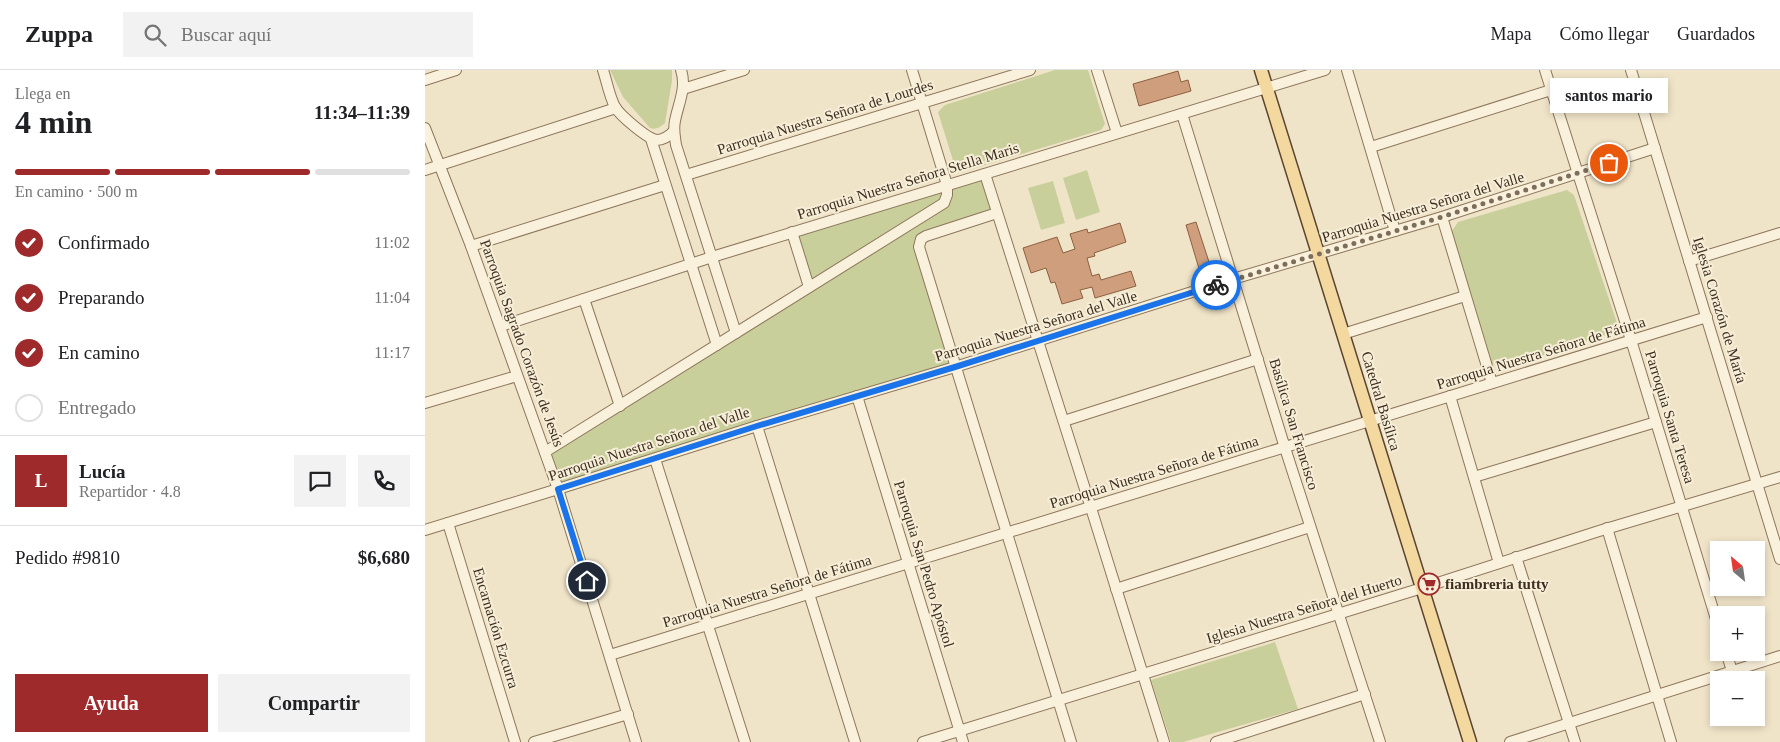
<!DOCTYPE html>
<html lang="es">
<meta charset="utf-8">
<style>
:root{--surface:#fff;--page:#f2f2f2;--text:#202124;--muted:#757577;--line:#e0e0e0;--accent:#9e2a2b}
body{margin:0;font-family:Georgia,serif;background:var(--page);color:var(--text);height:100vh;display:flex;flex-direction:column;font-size:19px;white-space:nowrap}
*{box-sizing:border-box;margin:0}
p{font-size:16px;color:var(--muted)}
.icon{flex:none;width:28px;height:28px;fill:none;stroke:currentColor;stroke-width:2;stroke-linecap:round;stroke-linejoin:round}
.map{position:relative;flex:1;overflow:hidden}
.sheet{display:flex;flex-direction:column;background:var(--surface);width:425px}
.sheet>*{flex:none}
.needle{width:32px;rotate:331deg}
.fabs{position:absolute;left:1285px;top:471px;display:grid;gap:10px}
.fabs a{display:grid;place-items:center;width:55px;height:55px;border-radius:0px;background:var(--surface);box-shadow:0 2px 8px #0003;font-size:25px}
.pin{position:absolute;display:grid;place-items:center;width:42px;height:42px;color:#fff;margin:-21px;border:2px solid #fff;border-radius:50%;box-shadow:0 1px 5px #0007}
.courier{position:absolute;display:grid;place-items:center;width:50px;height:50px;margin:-25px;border:4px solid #1a73e8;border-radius:50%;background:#fff;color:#222;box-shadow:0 1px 6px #0007}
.bubble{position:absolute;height:35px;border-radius:0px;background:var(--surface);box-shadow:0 2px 8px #0003;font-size:16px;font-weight:700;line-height:35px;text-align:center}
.summary em{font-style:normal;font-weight:700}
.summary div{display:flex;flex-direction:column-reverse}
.summary{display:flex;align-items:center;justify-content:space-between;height:85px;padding:0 15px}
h1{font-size:32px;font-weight:700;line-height:38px}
.bar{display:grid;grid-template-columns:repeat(4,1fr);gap:8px 5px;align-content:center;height:60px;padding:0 15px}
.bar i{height:6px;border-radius:4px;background:var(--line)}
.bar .current{background:var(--accent)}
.bar p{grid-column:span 4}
.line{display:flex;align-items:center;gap:12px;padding:0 15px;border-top:1px solid var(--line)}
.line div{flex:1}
.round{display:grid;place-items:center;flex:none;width:52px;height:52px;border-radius:0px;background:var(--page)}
ol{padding:0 15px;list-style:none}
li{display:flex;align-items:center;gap:15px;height:55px}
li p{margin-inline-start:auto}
li .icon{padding:5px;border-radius:50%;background:var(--accent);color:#fff;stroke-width:4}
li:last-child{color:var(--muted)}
li i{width:28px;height:28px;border:2px solid var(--line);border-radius:50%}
.cta{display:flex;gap:10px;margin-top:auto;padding:10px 15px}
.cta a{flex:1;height:58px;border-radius:0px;background:var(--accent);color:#fff;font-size:20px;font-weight:700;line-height:58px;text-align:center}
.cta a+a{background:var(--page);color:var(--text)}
header{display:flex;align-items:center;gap:30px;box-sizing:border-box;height:70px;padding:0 25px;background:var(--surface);border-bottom:1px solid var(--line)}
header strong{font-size:24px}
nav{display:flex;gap:28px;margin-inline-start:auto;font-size:18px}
.search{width:350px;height:45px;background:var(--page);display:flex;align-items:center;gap:12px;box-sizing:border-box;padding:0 18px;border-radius:0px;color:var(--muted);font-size:19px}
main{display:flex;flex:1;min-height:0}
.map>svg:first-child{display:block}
.green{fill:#c9cf9b}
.building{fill:#cf9f7d;stroke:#8d5f41}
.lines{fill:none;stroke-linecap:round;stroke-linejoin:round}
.minor-casing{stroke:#8d765c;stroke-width:12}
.major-casing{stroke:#5b4430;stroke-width:15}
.minor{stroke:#faf1dc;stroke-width:10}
.major{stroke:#f3d9a0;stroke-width:12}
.done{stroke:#7c6e5b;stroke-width:5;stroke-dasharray:0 9}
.route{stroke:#1a73e8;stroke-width:6}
.labels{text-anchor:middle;stroke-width:4;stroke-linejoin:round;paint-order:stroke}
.street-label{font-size:15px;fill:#3d2e20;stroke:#f7eed8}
.poi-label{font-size:15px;font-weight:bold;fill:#3d2e20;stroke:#f7eed8;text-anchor:start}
</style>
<header>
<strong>Zuppa</strong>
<div class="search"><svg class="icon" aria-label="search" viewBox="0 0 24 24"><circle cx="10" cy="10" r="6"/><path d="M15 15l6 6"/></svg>Buscar aquí</div>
<nav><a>Mapa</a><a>Cómo llegar</a><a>Guardados</a></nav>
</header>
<main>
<section class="sheet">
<div class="summary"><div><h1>4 min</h1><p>Llega en</p></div><em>11:34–11:39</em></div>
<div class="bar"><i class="current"></i><i class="current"></i><i class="current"></i><i></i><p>En camino · 500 m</p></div>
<ol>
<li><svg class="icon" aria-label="check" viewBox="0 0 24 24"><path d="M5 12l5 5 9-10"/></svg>Confirmado<p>11:02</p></li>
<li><svg class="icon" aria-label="check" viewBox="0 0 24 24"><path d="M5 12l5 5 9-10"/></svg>Preparando<p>11:04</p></li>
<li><svg class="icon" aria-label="check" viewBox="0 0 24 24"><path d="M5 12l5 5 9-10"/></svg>En camino<p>11:17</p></li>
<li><i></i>Entregado</li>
</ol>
<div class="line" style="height:90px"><b class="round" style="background:var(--accent);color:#fff">L</b><div><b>Lucía</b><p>Repartidor · 4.8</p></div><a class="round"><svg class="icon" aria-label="chat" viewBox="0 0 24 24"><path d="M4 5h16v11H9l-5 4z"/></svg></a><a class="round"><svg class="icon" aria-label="phone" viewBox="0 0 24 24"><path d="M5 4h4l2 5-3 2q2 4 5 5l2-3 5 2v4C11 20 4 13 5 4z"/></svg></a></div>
<div class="line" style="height:65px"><div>Pedido #9810</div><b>$6,680</b></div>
<div class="cta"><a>Ayuda</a><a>Compartir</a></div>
</section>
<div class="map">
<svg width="1355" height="672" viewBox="0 0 1355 672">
<rect width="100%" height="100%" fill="#f0e4c8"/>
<g class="green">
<path d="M185,0H247V11L240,53C235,57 232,60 225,58L198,27Z"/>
<path d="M630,0H663L680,54L676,60L540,101L530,97L513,42L520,35Z"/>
<path d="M662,100L675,142L651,150L638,108Z"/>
<path d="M559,104L571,142L496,169L530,297L134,419L121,383L384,217L367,163Z"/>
<path d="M628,111L640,153L616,160L603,118Z"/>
<path d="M1142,120L1149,125L1192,253L1187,263L1076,299L1067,293L1027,161L1033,152Z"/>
<path d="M850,572L873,639L758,672H746L726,610Z"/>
</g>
<g class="building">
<path d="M753,1L756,12L763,10L766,21L714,36L708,14Z"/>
<path d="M771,152L786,198L775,202L761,155Z"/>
<path d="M695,153L701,172L669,183L670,186L662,188L667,206L674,204L676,210L706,201L711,216L670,228L667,217L655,220L658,228L637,234L630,212L626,213L621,198L606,203L598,178L632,167L638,183L650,179L645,164L662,159L663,163Z"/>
</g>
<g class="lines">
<g class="minor-casing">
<g id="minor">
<path d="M178,0C182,12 184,25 190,37C195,45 222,69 232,70C239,70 244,66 249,61"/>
<path d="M256,0C262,18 253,34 250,51C248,59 250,67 251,75L311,263"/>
<path d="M672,0L692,63"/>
<path d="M922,0L970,161"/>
<path d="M1120,0L1206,270L1294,559"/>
<path d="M1206,0L1355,489"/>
<path d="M0,10L31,0"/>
<path d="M258,19L319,0"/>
<path d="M757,44L860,378L955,672"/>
<path d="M0,58L46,176L133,419L211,672"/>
<path d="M226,69L292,275"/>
<path d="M946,77L1126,20"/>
<path d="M0,100L191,38"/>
<path d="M560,104L666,438L739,672"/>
<path d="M261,105L605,0"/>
<path d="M572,143L501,166L496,169L494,177L646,672"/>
<path d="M1017,147L1067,313"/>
<path d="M367,162L384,217"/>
<path d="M46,176L240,115"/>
<path d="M1264,191L1355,163"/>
<path d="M159,229L195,336"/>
<path d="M76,256L287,187L900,0"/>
<path d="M918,264L1040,226"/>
<path d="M432,326L538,672"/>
<path d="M1025,326L1074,493"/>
<path d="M0,333L92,306"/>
<path d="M639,351L833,289"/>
<path d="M332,356L430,672"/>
<path d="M120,382L519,133L522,125V115L487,0"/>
<path d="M230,389L320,672"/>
<path d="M1049,407L1231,352"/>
<path d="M23,453L90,672"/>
<path d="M1182,458L1246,672"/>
<path d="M0,460L133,419L332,356L530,297L808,209L1017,147L1230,78"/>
<path d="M1091,487L1150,672"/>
<path d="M691,519L885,457"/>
<path d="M1301,582L1307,601"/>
<path d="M185,585L1282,247"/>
<path d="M109,672L203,644"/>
<path d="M498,672L997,518L1174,461L1355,407"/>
<path d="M791,672L940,624"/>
<path d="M1085,672L1355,586"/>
</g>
</g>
<g class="major-casing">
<path id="major" d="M836,0L1045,672"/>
</g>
<use href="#minor" class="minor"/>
<use href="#major" class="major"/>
</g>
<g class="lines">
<path class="done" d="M791,215L1017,147L1184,93"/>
<path class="route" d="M162,511L133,419L332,356L530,297L791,215"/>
</g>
<defs>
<g id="supermarket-ring" transform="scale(1.125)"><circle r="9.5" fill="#f7eed8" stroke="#9e2a2b" stroke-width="1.5"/><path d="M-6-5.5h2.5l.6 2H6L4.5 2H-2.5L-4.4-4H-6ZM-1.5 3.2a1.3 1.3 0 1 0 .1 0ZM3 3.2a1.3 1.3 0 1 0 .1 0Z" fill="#9e2a2b"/></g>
</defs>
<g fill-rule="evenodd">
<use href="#supermarket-ring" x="1004" y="514"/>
</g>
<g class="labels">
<g class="street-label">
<text transform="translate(400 47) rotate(-17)" y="5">Parroquia Nuestra Señora de Lourdes</text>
<text transform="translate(483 111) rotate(-17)" y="5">Parroquia Nuestra Señora Stella Maris</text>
<text transform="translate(998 137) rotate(-17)" y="5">Parroquia Nuestra Señora del Valle</text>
<text transform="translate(1295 240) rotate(73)" y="5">Iglesia Corazón de María</text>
<text transform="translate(611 256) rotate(-17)" y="5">Parroquia Nuestra Señora del Valle</text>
<text transform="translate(97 273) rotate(70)" y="5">Parroquia Sagrado Corazón de Jesús</text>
<text transform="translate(1116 283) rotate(-17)" y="5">Parroquia Nuestra Señora de Fátima</text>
<text transform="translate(956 331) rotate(73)" y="5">Catedral Basílica</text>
<text transform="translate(1245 347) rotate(73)" y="5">Parroquia Santa Teresa</text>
<text transform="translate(869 354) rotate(73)" y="5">Basílica San Francisco</text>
<text transform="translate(224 374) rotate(-18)" y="5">Parroquia Nuestra Señora del Valle</text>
<text transform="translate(729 402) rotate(-17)" y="5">Parroquia Nuestra Señora de Fátima</text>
<text transform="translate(499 494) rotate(73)" y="5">Parroquia San Pedro Apóstol</text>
<text transform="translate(342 521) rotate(-17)" y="5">Parroquia Nuestra Señora de Fátima</text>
<text transform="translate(879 539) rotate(-17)" y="5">Iglesia Nuestra Señora del Huerto</text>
<text transform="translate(71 558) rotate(73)" y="5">Encarnación Ezcurra</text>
</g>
<g class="poi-label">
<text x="1020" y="519">fiambreria tutty</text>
</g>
</g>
</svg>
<div class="fabs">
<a><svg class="needle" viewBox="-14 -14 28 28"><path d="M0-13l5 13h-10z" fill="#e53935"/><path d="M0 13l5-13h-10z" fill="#757577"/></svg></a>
<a>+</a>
<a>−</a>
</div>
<div class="pin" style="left:1184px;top:93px;background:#ea580c"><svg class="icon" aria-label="bag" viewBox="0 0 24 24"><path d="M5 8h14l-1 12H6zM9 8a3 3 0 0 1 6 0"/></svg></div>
<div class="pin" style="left:162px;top:511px;background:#1f2937"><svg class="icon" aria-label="home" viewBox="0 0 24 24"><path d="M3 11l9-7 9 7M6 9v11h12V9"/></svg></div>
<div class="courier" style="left:791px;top:215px"><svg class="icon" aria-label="bike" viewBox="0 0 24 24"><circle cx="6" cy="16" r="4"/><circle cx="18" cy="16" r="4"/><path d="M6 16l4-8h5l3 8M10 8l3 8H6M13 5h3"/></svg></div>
<div class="bubble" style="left:1125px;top:8px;width:118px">santos mario</div>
</div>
</main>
